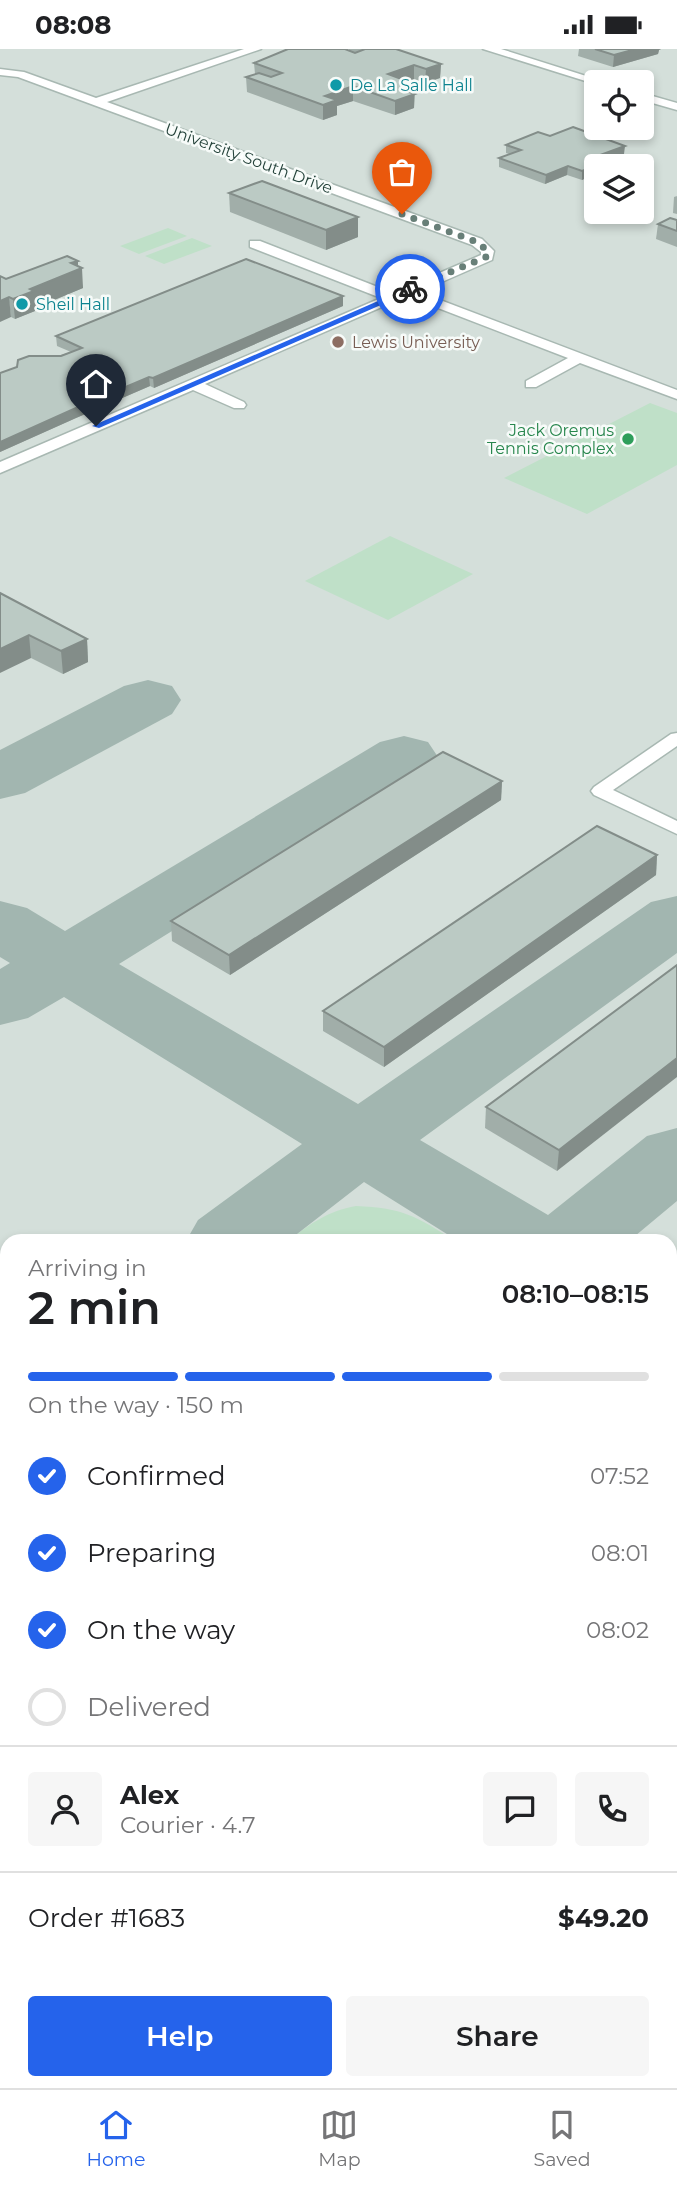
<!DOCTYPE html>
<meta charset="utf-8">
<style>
:root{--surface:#fff;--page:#f6f6f6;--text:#202124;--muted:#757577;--line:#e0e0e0;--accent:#2563eb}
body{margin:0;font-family:Montserrat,sans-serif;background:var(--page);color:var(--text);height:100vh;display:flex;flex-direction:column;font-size:26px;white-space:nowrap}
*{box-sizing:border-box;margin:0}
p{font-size:23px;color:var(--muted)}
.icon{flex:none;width:38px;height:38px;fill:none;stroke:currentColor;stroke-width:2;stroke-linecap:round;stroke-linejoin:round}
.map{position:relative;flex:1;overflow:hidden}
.details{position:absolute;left:0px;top:1185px;width:677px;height:856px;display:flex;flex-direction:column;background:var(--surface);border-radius:21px 21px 0 0;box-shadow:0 4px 10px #0003}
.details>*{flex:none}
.buttons{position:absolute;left:584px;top:21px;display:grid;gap:14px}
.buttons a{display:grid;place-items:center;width:70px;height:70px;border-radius:7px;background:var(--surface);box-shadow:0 4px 10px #0003;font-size:35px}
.pin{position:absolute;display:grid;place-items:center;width:60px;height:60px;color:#fff;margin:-72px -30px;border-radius:50% 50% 50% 0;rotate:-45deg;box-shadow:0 0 7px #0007}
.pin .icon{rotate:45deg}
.courier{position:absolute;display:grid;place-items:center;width:70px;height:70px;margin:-35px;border:5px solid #2563eb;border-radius:50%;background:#fff;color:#222;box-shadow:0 2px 9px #0007}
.overview em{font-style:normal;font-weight:600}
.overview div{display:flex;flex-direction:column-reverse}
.overview{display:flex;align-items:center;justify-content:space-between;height:119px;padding:0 28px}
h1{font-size:46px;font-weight:600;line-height:52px}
.bar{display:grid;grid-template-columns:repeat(4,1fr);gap:10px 7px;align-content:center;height:84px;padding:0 28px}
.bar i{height:9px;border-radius:5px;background:var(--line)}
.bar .current{background:var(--accent)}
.bar p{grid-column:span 4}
.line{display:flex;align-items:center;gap:18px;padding:0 28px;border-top:2px solid var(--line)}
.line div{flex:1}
.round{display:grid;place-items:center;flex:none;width:74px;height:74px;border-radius:7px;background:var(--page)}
ol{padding:0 28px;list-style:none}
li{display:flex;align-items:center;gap:21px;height:77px}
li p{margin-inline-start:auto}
li .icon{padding:7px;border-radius:50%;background:var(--accent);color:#fff;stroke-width:4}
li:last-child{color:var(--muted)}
li i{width:38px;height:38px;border:4px solid var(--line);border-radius:50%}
.action{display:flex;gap:14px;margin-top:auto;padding:14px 28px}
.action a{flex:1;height:80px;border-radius:7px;background:var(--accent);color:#fff;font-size:28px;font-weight:600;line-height:80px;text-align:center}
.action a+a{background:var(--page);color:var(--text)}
.status{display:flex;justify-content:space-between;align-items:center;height:49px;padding:0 35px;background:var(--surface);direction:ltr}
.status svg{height:19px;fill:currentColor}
.menu{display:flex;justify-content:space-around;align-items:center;height:98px;border-top:2px solid var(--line);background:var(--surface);font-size:19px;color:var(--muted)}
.menu a{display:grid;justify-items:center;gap:4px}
.menu .current{color:var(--accent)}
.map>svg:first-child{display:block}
.built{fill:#d4dfda;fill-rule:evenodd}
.green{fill:#bfe0c8}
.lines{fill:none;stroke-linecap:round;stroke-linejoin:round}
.taxiway{fill:#a2b6b0;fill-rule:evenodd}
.minor-casing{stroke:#a8b8b2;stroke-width:3}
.minor{fill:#fff;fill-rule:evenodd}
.wall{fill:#a1aea9}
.shaded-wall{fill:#838d89}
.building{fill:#bbcac4;stroke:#838d89;stroke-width:2}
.route{fill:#2563eb}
.done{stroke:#687f78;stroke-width:7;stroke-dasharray:0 12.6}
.culture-dot{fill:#0f9aa8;stroke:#f7fbf9;stroke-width:2.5}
.education-dot{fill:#8d6e63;stroke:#f7fbf9;stroke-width:2.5}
.leisure-dot{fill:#2e9e5b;stroke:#f7fbf9;stroke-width:2.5}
.labels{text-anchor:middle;stroke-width:5;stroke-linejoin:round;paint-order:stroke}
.far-culture-label{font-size:16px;fill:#0d838f;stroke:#f7fbf9;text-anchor:start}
.far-street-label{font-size:16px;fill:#24423a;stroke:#f7fbf9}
.far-education-label{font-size:16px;fill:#785e54;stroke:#f7fbf9;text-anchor:start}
.far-leisure-label{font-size:16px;fill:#27864d;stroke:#f7fbf9;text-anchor:end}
</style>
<div class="status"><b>08:08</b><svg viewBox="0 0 49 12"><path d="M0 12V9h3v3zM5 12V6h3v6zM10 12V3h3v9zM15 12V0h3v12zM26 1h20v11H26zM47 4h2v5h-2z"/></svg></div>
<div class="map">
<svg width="677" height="2039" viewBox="0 0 677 2039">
<rect width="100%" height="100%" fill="#e6efeb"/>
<path class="built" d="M0,0H677V2039H0ZM597,33H642V79H597ZM597,117H642V163H597ZM7,1192H670V2034H7Z"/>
<g class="green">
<path d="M168,179L187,187L139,205L120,197Z"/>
<path d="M192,189L212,197L164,215L145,207Z"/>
<path d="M650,354L677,364V416L587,465L504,429Z"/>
<path d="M390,487L473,525L388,571L305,532Z"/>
<path d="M356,1157C403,1159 416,1167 455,1192H288C311,1174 328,1162 356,1157Z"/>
<path d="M0,1295L7,1300V2026L0,2019Z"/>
<path d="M670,1326L677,1330V1695L670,1690Z"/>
<path d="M670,1784L677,1789V2039H20L14,2034H670Z"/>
</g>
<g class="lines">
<g class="taxiway">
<path d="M148,631L172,637L181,651L172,665L25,744L0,750V701L124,637Z"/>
<path d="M404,687L428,693L438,708L428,723L119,915L358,1055L651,853L677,847V904L420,1091L548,1166L647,1087L677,1079V1152L629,1192H458L364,1133L288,1192H186L198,1171L302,1095L64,948L28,969L0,976V920L10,914L0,908V852L27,859L65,882L380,693Z"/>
<path d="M0,1214L7,1216V1283L0,1281Z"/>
<path d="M670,1248L677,1250V1317L670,1315Z"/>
<path d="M670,1686L677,1689V1783L670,1781Z"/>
</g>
<g class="minor-casing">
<g id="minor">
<path d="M244,0H261L107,53L482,190L494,202L492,211L419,243L677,341V350L580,314L536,338H526V332L568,309L407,247L205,335L244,353L246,356L244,359H234L193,341L0,424V413L381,249L250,198V192H260L393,244L481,206V203L472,196L18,28L0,26V20L24,23L96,49Z"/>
<path d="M483,0H501L605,33L595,35Z"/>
<path d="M642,44L677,54V61L642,51Z"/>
<path d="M677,684V697L613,741L677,772V785L594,746L591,742L594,738L671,685Z"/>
</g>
</g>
<use href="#minor" class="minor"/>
</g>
<g class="wall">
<path d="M349,0H396L441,15L440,29L425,34L414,30L408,32L415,35L414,59L395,66L353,52L337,57V66L323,71L247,43L246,28L255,25L254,14L349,1Z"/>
<path d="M579,0H661L659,1L658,5L613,18L578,7Z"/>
<path d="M550,87L624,105L614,109L615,117H597L582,131L567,126L545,135L499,118V109L509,105L506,104V96Z"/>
<path d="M677,143V165L673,164L674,148L677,147Z"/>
<path d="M229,144L358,188L326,201L230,163Z"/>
<path d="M677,171V198L656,190L658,175Z"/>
<path d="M78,218L83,239L35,259V262L15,270L11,268L6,230Z"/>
<path d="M343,257L154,339L150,337L76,369L0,403V324L71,303L57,297L56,287Z"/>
<path d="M0,544L87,590L88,613L63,625L31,609Z"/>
<path d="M502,732L501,751L230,926L172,892L171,872Z"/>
<path d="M657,806L656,826L384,1018L323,982V962Z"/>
<path d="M677,916L557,1122L485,1079L486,1058Z"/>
</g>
<g class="shaded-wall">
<path d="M636,0H661L659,1L658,5L613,18L614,6Z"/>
<path d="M441,15L440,29L425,34L426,20Z"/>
<path d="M414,16V30L388,40V25Z"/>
<path d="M415,35L414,59L395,66V52L401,40Z"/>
<path d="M353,37V52L337,57V66L323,71V56L325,47Z"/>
<path d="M625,97L624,105L603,114V105Z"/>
<path d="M615,109V117H597V125L582,131V122Z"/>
<path d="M568,117L567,126L545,135L546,126Z"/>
<path d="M358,168V188L326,201V181Z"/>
<path d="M78,212V221L82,219L83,239L35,259V262L15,270L13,250L71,214Z"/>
<path d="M343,247V257L154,339L153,329Z"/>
<path d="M9,248L11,268L0,273V252Z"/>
<path d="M149,328L150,337L76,369L0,403V393L76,359Z"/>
<path d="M29,586L31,609L0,624V600Z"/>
<path d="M87,590L88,613L63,625L61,602Z"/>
<path d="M502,732L501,751L230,926L229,906Z"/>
<path d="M657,806L656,826L384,1018V998Z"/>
<path d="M677,1009V1028L557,1122L559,1101Z"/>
</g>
<g class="building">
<path d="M288,0H345L355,4L365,0H396L441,15L426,20L414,16L388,25L415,35L401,40L415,45L395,52L353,37L325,47L337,51L323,56L246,28L259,24L271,28L282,24L254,14Z"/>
<path d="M595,0H636L614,6Z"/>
<path d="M573,78L625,97L603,105L615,109L582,122L568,117L546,126L499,109L521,101L506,96L538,83L550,87Z"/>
<path d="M262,132L358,168L326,181L229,144Z"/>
<path d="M670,169L677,171V182L658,175Z"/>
<path d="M67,207L78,212L71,214L82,219L30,240L34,242L13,250L9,248L0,252V227L6,230Z"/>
<path d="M246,210L343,247L153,329L149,328L76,359L0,393V324L17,318L18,311L29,307H61L82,299L56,287Z"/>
<path d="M0,544L87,590L61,602L29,586L0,600Z"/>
<path d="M443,703L502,732L229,906L171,872Z"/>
<path d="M597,777L657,806L384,998L323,962Z"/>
<path d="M677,916V1009L559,1101L486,1058Z"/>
</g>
<path class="route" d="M410,238L413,242L99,379L92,377Z"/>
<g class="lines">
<path class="done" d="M402,165L477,193L488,202L486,208L410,240"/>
</g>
<g class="culture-dot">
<circle cx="336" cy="36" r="7"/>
<circle cx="22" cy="255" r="7"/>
</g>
<circle class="education-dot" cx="338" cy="293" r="7"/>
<circle class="leisure-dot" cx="628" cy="390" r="7"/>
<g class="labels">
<g class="far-culture-label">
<text x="350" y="42">De La Salle Hall</text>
<text x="36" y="261">Sheil Hall</text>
</g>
<g class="far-street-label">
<text transform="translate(249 109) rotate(20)" y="6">University South Drive</text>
</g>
<g class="far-education-label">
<text x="352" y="299">Lewis University</text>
</g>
<g class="far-leisure-label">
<text x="614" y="387">Jack Oremus<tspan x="614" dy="18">Tennis Complex</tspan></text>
</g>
</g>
</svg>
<div class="buttons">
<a><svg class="icon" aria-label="locate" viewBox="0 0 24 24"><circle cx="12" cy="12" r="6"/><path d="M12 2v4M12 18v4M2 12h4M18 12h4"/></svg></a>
<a><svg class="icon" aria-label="layers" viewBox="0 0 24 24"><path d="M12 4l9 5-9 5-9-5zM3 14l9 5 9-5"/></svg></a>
</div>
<div class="pin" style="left:402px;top:165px;background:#ea580c"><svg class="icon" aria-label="bag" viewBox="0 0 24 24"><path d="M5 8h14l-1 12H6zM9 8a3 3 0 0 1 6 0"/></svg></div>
<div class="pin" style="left:96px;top:377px;background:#1f2937"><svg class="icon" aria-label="home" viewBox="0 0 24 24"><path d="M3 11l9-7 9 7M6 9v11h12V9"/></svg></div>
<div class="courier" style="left:410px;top:240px"><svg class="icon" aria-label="bike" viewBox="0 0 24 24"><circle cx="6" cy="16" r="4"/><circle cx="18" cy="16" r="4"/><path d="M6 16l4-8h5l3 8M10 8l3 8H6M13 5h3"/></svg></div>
<section class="details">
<div class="overview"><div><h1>2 min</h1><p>Arriving in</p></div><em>08:10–08:15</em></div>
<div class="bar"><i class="current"></i><i class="current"></i><i class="current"></i><i></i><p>On the way · 150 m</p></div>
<ol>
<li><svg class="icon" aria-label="check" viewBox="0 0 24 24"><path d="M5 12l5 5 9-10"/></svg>Confirmed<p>07:52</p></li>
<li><svg class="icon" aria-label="check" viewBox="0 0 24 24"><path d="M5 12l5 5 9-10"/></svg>Preparing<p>08:01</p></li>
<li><svg class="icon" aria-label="check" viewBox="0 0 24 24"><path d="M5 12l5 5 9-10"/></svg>On the way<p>08:02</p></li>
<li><i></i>Delivered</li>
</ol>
<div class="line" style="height:126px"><a class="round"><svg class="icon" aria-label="person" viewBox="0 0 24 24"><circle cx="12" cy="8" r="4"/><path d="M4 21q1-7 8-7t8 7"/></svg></a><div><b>Alex</b><p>Courier · 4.7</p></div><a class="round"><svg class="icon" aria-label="chat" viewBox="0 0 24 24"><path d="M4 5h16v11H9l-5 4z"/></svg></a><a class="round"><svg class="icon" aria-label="phone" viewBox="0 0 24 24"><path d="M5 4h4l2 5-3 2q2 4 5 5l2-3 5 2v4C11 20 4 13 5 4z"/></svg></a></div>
<div class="line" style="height:91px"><div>Order #1683</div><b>$49.20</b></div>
<div class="action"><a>Help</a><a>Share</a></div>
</section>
</div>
<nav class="menu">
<a class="current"><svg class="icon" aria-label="home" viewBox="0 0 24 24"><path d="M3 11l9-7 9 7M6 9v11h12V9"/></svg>Home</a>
<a><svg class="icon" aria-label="map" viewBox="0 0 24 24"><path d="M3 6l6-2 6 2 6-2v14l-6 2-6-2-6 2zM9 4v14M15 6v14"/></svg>Map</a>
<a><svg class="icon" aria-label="saved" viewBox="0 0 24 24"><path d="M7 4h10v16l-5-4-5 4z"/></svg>Saved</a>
</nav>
